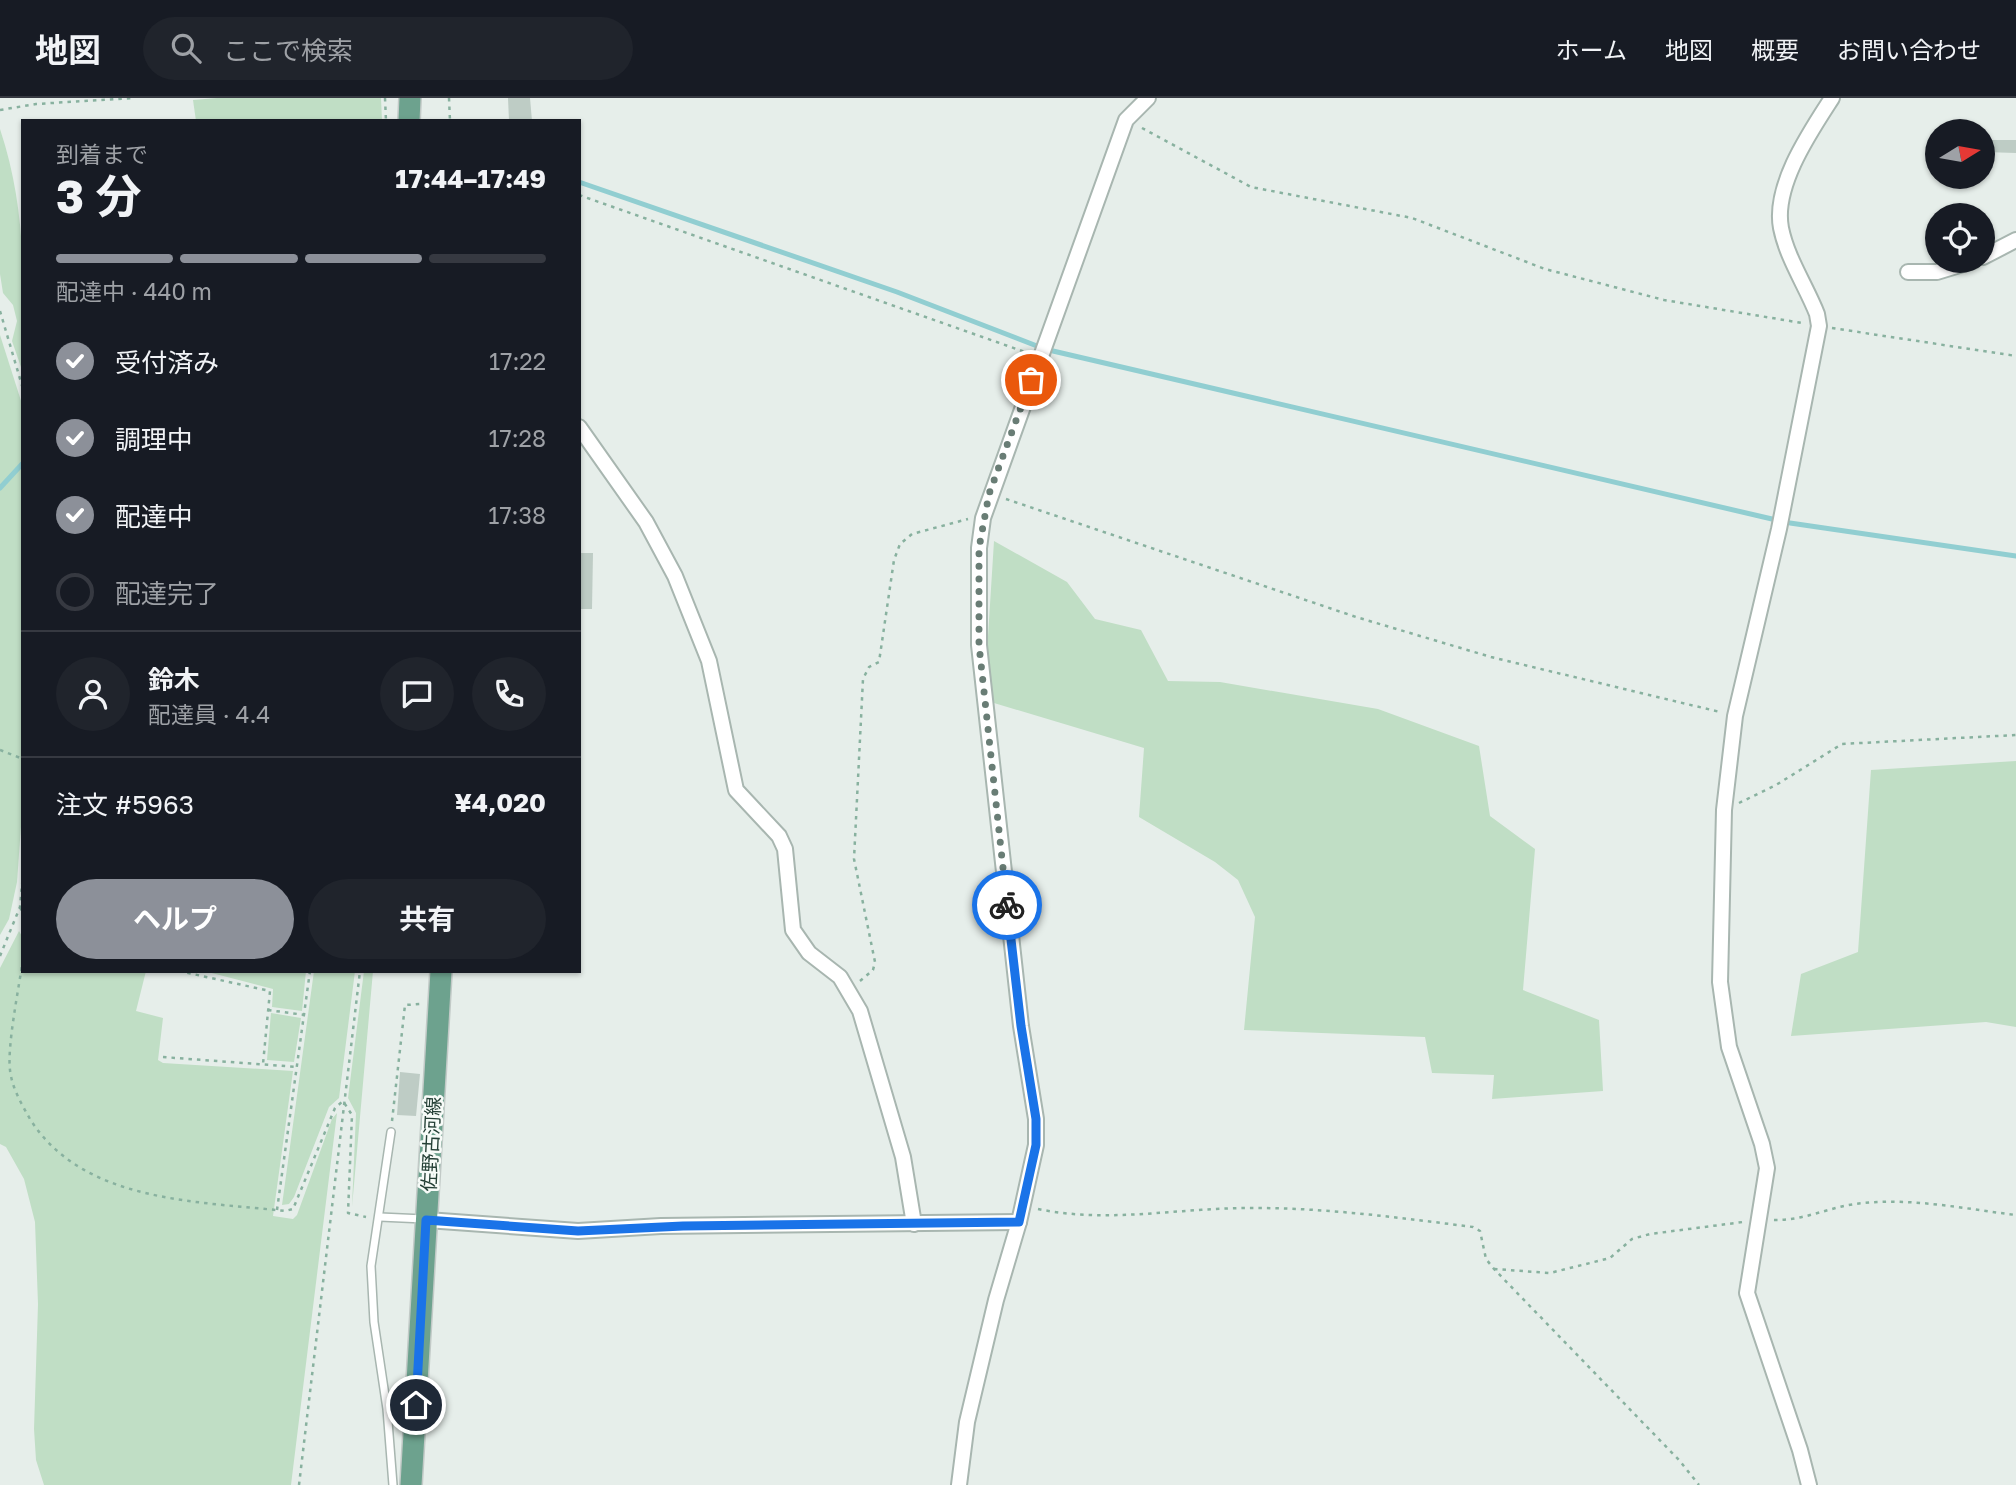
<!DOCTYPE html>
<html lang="ja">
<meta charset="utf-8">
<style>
:root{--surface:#171b24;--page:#20242c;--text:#f1f3f6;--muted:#9ea1a6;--line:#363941;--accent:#8c9099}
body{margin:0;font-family:"Golos Text","Noto Sans JP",sans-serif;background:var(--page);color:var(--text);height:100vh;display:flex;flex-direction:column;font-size:26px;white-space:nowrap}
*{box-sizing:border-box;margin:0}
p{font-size:23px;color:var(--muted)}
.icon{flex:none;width:38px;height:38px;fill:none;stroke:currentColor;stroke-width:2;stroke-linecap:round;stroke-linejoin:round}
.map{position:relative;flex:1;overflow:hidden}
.side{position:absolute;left:21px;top:21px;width:560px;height:854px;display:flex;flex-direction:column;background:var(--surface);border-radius:0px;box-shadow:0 2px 5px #0004}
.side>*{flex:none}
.needle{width:46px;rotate:79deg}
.fabs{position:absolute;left:1925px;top:21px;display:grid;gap:14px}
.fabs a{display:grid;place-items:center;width:70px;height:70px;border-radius:50%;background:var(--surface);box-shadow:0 2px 5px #0004;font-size:35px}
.pin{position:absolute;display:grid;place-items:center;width:60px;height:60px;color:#fff;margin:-30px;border:4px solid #fff;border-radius:50%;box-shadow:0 2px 7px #0007}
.courier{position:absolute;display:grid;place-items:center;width:70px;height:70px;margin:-35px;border:5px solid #1a73e8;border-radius:50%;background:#fff;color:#222;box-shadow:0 2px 9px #0007}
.overview em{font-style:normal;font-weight:700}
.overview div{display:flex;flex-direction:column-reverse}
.overview{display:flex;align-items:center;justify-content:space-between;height:119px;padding:0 35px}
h1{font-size:46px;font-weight:700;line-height:52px}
.bar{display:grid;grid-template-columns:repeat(4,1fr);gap:10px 7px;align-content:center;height:84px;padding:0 35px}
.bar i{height:9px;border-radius:5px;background:var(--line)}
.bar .active{background:var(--accent)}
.bar p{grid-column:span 4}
.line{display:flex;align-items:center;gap:18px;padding:0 35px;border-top:2px solid var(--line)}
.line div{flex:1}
.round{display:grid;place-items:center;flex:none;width:74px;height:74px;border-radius:37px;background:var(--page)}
ol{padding:0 35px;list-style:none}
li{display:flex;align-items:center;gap:21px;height:77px}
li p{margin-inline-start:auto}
li .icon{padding:7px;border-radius:50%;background:var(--accent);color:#fff;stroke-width:4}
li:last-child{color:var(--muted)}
li i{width:38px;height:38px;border:4px solid var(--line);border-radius:50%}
.action{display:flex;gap:14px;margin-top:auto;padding:14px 35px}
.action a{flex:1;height:80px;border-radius:42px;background:var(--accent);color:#fff;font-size:28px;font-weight:700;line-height:80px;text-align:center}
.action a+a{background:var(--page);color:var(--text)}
header{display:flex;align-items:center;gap:42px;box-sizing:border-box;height:98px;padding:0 35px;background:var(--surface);border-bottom:2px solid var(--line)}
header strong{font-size:33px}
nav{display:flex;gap:38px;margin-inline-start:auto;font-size:24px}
.search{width:490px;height:63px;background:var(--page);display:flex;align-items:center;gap:18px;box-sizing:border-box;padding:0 24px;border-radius:38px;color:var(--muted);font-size:26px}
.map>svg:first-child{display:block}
.green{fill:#c0dec5}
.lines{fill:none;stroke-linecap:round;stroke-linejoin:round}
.stream{stroke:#91ced1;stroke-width:5}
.building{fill:#beccc5}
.lane-casing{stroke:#a8b6b0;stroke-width:10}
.street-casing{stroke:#a8b6b0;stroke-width:18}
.primary-casing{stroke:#c2cac7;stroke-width:24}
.path{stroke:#88b19f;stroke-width:2.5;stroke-dasharray:3.5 5;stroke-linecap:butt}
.lane{stroke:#fff;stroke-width:7}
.street{stroke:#fff;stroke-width:14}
.primary{stroke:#6da28e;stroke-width:21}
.done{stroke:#697d75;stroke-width:7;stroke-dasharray:0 12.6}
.route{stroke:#1a73e8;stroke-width:9}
.labels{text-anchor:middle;stroke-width:5;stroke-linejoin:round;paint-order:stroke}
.street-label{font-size:19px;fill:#254036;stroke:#f7fbf8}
</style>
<header>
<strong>地図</strong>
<div class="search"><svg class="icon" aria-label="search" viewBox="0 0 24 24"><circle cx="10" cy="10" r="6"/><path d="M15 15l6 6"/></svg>ここで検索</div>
<nav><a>ホーム</a><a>地図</a><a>概要</a><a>お問い合わせ</a></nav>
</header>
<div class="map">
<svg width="2016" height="1387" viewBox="0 0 2016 1387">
<rect width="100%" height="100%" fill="#e6eeea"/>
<g class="green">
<path d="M217,0H381L382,23H196L193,2Z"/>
<path d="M0,31C28,116 23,187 23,275L12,243L17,223L13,207L3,195L0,176Z"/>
<path d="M0,237L23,309V701L17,784L9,821L0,837Z"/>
<path d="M994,443L1067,484L1095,521L1141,532L1168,583L1220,584L1378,611L1479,648L1490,718L1535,751L1523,892L1599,922L1603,993L1492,1001L1494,977L1432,975L1425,939L1244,932L1255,819L1238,782L1215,764L1139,719L1144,650L984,602Z"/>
<path d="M2016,663V929L1986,924L1791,938L1801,876L1858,854L1871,672Z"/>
<path d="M19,833L23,840V873H146L136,913L163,920L158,962L163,965L293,973L273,1118L293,1121L297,1117L332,1021L337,1015L291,1387H44L36,1362L34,1331L38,1206L35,1124L24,1081L6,1049L0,1046V870Z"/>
<path d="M204,873H306L302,913L272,909L273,891Z"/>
<path d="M314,873H355L339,1000L329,1009L294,1099L289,1106L282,1107Z"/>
<path d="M364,873H373L352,1109L356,1015L348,1000Z"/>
<path d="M271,915L301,920L294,964L267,962Z"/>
</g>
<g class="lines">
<g class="stream">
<path d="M579,84L897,194L1037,248"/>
<path d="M1053,253L1772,421"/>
<path d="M0,390L23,365"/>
<path d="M1790,425L2016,458"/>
</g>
</g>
<g class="building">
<path d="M508,0H530L532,23H509Z"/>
<path d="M1984,42H2016V55L1984,54Z"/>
<path d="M579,455H593L592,511H579Z"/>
<path d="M400,974L420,976L416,1018L397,1017Z"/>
</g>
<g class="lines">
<g class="lane-casing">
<g id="lane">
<path d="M391,1034L371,1168L374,1224L387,1311L393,1387"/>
<path d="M380,1119L424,1121"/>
</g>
</g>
<g class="street-casing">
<g id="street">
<path d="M1983,159L2016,142"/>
<path d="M1908,174H1937L1973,163"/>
<path d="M579,329L646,424L675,478L709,563L736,692L779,738L785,751L793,832L809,855L840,879L860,913L903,1059L914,1126"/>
<path d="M427,1122L578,1133L661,1128L1019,1124"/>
<path d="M959,1387L967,1324L996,1202L1019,1124L1036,1047V1021L1021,928L979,547V450L983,420L1126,22L1148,0"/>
<path d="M1809,1387L1800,1352L1747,1195L1767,1070L1762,1046L1729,949L1720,884L1724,712L1735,618L1779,431L1819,228L1817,216C1806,188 1787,160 1781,130C1773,88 1810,34 1832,0"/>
</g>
</g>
<g class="primary-casing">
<g id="primary">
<path d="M409,23L410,0"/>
<path d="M411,1387L441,873"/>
</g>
</g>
<g class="path">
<path d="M385,0L386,23"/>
<path d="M449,0L450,23"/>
<path d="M0,12L36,6L133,0"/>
<path d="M1142,30L1251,89L1412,120L1545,171L1664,202L1802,225"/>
<path d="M579,97L1025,254"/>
<path d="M0,213L23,291"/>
<path d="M1832,230L2016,258"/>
<path d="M1006,401L1356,519L1491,559L1720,614"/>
<path d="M0,652L23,661"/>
<path d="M1739,705L1776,687L1842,646L2016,637"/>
<path d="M20,809L23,816"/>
<path d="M0,858L20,809L23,776"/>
<path d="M23,861C19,889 7,948 10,972C12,990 21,1005 30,1021C83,1105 197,1103 285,1113L293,1111L335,1010L343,1003L352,1017L348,1115L366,1119"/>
<path d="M179,873L270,893L263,966"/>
<path d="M860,883L873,872L875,864L854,761L863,581L869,569L879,564L894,462L900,446L912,436L968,421"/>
<path d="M268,912L305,917"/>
<path d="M163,959L298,969"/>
<path d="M392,1023L405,907L421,906"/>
<path d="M1038,1111C1110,1126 1183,1109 1256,1110C1328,1110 1402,1120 1473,1129L1480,1133L1486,1161L1494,1171L1679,1362L1699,1387"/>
<path d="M277,1112L310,873"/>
<path d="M1774,1122C1805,1123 1833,1107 1864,1105C1914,1100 1966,1111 2016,1117"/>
<path d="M1494,1171L1550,1175L1610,1160L1632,1141L1650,1136L1743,1124"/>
<path d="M299,1387L360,873"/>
</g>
<use href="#lane" class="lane"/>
<use href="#street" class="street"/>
<use href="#primary" class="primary"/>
</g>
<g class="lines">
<path class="done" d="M1007,807L979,547V450L989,396L1031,282"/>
<path class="route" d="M416,1307L426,1122L578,1133L683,1128L1019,1124L1036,1047V1021L1021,928L1007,807"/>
</g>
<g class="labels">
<g class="street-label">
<text transform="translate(431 1046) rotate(-87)" y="7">佐野古河線</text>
</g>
</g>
</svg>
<div class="fabs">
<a><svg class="needle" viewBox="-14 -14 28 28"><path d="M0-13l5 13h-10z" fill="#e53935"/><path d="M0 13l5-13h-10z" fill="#9ea1a6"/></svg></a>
<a><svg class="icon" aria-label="locate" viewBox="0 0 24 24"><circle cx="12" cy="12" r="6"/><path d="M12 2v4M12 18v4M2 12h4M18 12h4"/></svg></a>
</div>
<div class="pin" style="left:1031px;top:282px;background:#ea580c"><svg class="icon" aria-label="bag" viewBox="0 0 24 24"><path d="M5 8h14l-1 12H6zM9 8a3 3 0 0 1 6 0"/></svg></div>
<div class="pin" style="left:416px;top:1307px;background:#1f2937"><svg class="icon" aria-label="home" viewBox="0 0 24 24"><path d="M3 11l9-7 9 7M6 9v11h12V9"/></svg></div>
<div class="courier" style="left:1007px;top:807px"><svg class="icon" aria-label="bike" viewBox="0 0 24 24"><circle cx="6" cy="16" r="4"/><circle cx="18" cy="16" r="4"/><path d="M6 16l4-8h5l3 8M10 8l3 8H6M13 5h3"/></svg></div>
<section class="side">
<div class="overview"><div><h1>3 分</h1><p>到着まで</p></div><em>17:44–17:49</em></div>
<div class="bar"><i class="active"></i><i class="active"></i><i class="active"></i><i></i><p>配達中 · 440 m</p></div>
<ol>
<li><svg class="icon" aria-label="check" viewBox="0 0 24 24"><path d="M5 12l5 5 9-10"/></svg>受付済み<p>17:22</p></li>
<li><svg class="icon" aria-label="check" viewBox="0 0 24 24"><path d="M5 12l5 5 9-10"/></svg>調理中<p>17:28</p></li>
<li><svg class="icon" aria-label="check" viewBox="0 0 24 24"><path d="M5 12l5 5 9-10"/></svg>配達中<p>17:38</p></li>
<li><i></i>配達完了</li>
</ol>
<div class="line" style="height:126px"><a class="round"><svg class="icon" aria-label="person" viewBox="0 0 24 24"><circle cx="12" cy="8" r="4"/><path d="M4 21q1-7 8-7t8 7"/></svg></a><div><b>鈴木</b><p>配達員 · 4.4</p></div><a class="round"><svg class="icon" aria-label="chat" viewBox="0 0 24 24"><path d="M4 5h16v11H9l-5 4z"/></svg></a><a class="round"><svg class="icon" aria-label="phone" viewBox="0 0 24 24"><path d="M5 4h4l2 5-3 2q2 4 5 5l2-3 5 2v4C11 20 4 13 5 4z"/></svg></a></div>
<div class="line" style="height:91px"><div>注文 #5963</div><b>¥4,020</b></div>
<div class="action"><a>ヘルプ</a><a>共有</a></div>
</section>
</div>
